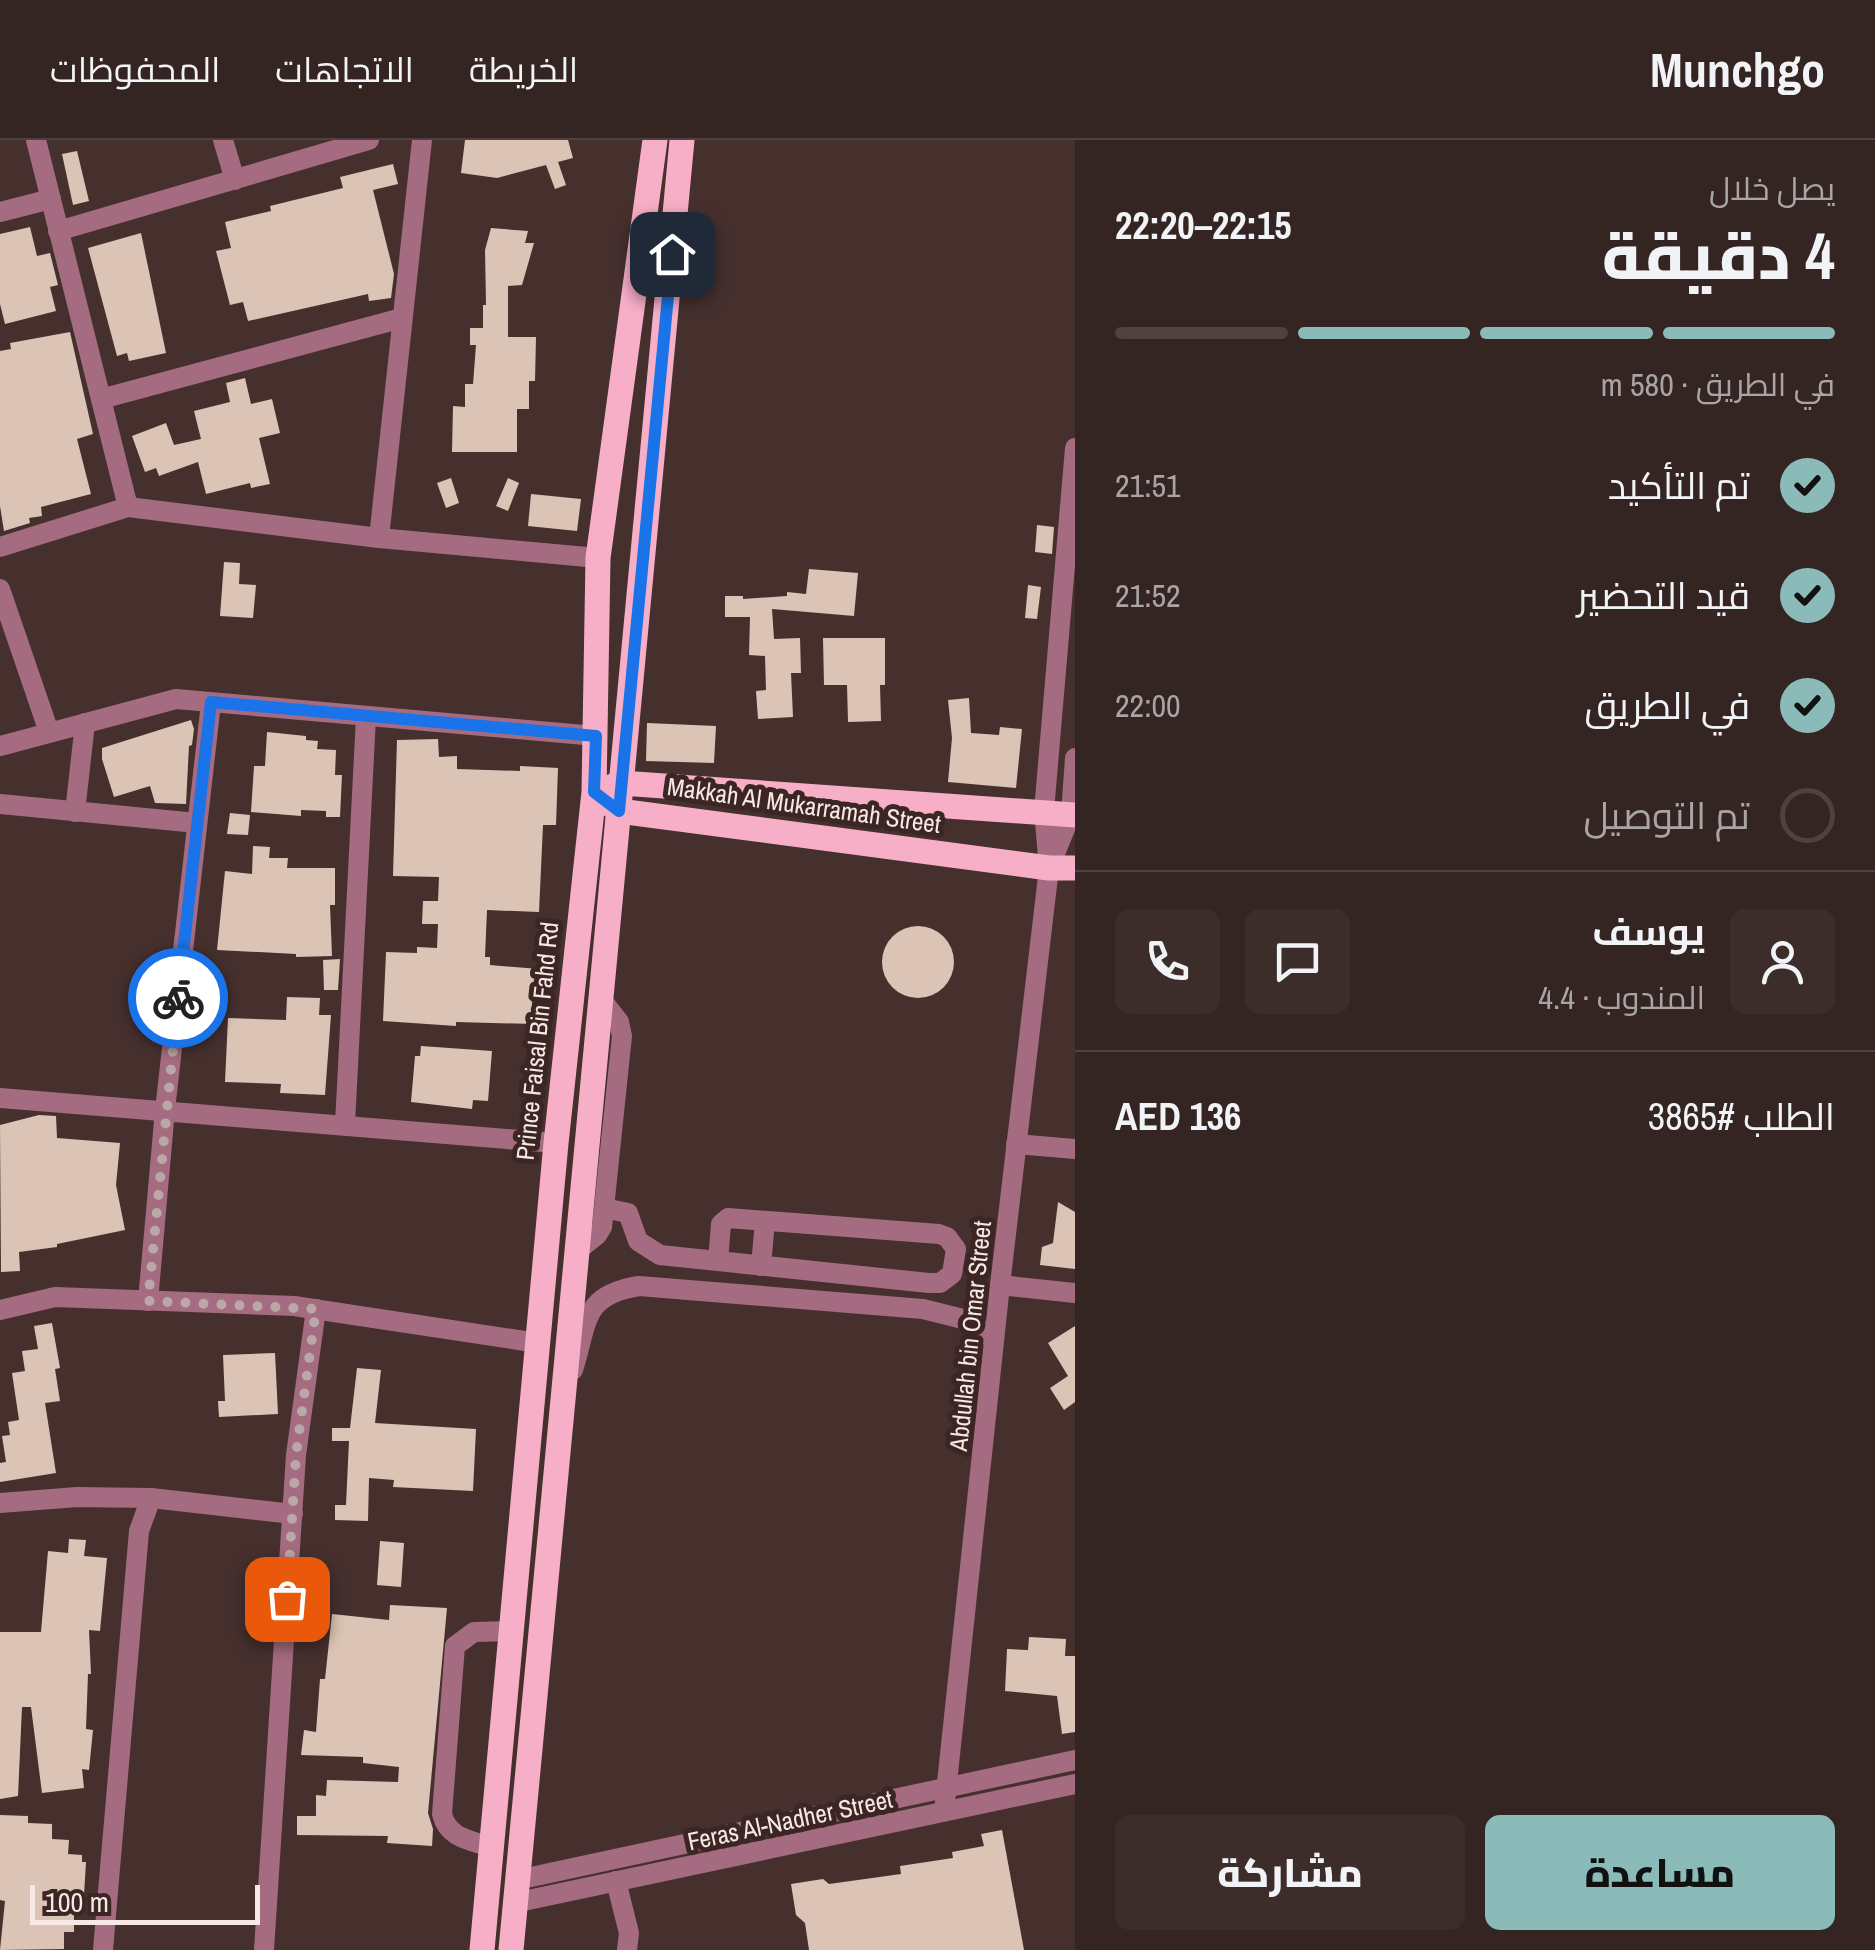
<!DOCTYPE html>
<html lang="ar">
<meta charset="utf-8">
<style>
:root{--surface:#342422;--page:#3c2c2a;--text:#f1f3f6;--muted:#a9a4a5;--line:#4e4140;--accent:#8bbbb9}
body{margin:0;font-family:"Archivo Narrow",Cairo,sans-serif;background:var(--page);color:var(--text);direction:rtl;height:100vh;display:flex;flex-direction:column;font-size:38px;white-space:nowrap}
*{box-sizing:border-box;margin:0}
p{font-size:32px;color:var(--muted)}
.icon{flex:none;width:55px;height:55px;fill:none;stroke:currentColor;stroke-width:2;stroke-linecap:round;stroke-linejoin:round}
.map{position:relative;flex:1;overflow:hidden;direction:ltr}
.side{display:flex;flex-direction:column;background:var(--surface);width:800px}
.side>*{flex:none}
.scale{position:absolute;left:30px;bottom:25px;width:230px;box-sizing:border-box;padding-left:10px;border:5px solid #f7e8e6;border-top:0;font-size:28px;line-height:35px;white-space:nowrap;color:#f7e8e6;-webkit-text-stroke:8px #3c2624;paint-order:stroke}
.pin{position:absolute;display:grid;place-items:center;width:85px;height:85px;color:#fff;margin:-42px;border-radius:20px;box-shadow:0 5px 15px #0006}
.courier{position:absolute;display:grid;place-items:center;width:100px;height:100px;margin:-50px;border:8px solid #1a73e8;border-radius:50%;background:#fff;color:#222;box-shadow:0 2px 12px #0007}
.head em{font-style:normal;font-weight:800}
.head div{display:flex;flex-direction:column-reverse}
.head{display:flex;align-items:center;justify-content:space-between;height:170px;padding:0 40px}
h1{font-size:65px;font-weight:800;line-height:75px}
.bar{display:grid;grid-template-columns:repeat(4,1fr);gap:15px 10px;align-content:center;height:120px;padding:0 40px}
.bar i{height:12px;border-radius:8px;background:var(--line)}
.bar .selected{background:var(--accent)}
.bar p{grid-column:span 4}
.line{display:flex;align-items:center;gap:25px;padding:0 40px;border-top:2px solid var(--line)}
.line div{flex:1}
.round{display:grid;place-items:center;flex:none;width:105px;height:105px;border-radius:15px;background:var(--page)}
ol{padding:0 40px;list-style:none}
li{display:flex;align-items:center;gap:30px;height:110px}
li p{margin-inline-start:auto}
li .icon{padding:10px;border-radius:50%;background:var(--accent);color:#111;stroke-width:4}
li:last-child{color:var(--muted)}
li i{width:55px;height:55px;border:5px solid var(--line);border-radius:50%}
.primary-button{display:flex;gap:20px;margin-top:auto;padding:20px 40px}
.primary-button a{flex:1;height:115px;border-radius:15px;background:var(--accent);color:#111;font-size:40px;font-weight:800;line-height:115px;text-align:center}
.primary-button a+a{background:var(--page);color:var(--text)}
header{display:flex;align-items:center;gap:60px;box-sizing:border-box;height:140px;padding:0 50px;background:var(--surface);border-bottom:2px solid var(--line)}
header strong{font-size:48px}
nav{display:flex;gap:55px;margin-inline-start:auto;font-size:35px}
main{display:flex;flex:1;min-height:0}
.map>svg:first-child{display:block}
.building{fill:#dbc4b5}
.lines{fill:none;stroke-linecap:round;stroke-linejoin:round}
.minor{stroke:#a56b80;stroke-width:20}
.major{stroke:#f7afc8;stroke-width:25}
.done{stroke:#b9a8a6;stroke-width:10;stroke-dasharray:0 18}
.route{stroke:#1a73e8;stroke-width:12}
.labels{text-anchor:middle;stroke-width:10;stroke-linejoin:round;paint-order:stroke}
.street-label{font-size:25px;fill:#f7e8e6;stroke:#3c2624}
</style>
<header>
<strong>Munchgo</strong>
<nav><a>الخريطة</a><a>الاتجاهات</a><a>المحفوظات</a></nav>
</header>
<main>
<section class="side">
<div class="head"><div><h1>4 دقيقة</h1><p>يصل خلال</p></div><em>22:15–22:20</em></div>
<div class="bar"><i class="selected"></i><i class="selected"></i><i class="selected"></i><i></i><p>في الطريق · 580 m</p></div>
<ol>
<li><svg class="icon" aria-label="check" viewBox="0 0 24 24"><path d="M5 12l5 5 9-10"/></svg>تم التأكيد<p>21:51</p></li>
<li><svg class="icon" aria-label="check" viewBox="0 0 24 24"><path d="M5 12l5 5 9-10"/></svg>قيد التحضير<p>21:52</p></li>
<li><svg class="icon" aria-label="check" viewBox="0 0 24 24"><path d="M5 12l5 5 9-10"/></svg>في الطريق<p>22:00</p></li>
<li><i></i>تم التوصيل</li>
</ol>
<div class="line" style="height:180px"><a class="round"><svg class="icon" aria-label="person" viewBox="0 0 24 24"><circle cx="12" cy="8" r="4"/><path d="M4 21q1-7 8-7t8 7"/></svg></a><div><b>يوسف</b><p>المندوب · 4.4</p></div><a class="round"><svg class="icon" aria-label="chat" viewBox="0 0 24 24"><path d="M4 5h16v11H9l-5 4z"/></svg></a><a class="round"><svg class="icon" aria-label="phone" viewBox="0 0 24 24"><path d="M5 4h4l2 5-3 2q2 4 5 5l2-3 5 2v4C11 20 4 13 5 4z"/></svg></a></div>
<div class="line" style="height:130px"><div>الطلب #3865</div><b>AED 136</b></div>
<div class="primary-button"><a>مساعدة</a><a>مشاركة</a></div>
</section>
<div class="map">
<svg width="1075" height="1810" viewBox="0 0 1075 1810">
<rect width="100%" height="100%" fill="#46302e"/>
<g class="building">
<path d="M465,0H568L573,18L558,22L566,45L555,49L546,25L497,38L461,33Z"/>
<path d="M77,11L89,61L73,65L62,14Z"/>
<path d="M393,24L398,44L373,50L394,134L391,158L369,161L368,154L248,181L243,162L230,165L216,111L231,108L225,82L271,71L270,66L343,48L340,37Z"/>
<path d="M30,87L37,116L50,113L58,145L50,147L56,171L5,184L0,164V94Z"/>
<path d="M491,88L528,91L525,103H534L522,145L508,146V197H536L535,241H529V269H517V312H452L453,266L465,267V244H473L476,205H470V188H483V165H486L485,110Z"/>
<path d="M141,93L166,213L129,221L127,213L117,216L88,108Z"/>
<path d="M70,192L93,294L77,299L91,354L41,367L42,376L29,378L30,383L4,391L0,366V211L11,209L10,203Z"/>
<path d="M245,238L251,264L272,259L280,293L259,298L270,344L251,348L250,343L206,354L198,322L159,336L156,328L145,332L132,296L166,283L174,305L201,299L194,271L230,262L226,243Z"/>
<path d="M451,338L459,363L446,368L437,343Z"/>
<path d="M508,338L519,343L508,371L496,366Z"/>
<path d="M531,354L581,359L577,391L528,386Z"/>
<path d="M1037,385L1054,387L1052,414L1035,412Z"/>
<path d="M224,422L240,423L239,444L256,445L253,478L220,476Z"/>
<path d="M809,429L858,433L854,476L772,469L774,499L800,498L801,533H791L793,577L758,579L756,551L766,550L765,516L749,515L750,477H725V456H743V459L787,456V452L806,454Z"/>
<path d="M1028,445L1041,447L1037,479L1025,478Z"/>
<path d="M823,498H885V545H880L881,581L848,582L847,545H824Z"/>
<path d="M969,558L971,593L999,595L1000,587L1022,589L1016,648L948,642L952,598L948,560Z"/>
<path d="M191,580L194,589L192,605L189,606L186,664L155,663L150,646L114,657L102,619V608Z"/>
<path d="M647,583L716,586L714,623L646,621Z"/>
<path d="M267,592L306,596V600L318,601L317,609L336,610L335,635H342L340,677H326V671L301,670V676L251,672L254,626H265Z"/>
<path d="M438,599L439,617L457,616V629L520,631V626L558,628L556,685H543L539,772L487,770L485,817H490V825L539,829L538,845L531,844L533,884L456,882V886L383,881L386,812L417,813V807L437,808L438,784H422L423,761H438L439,737L393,736L397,600Z"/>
<path d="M230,673L250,675L248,695L227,694Z"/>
<path d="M253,706L270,707L269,718H288L287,728H335V765H330L332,816L296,817V814L217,810L225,731L252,734Z"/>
<circle cx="918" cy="822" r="36"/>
<path d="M340,819L338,850H324L323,820Z"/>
<path d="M287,857L320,858L319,875H331L325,955L280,953L281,944L225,942L228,878L286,880Z"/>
<path d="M421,906L492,911L488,961L473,960L472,969L411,962L415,916H420Z"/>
<path d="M39,975L56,976L57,998L120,1003L116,1045L125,1090L57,1104V1107L19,1112L20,1131L1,1132L0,985Z"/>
<path d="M1058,1062L1075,1072V1129L1040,1125L1042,1107L1053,1103Z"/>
<path d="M52,1183L60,1228L55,1229L60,1261L45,1263L56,1333L0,1342V1323L6,1322L2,1296L10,1295L8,1282L19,1280L12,1233L25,1231L22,1211L38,1209L34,1186Z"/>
<path d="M1075,1186V1262L1064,1270L1050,1248L1068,1236L1048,1203Z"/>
<path d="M275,1213L278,1274L219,1277L218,1261H225L223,1215Z"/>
<path d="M357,1228L381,1230L375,1283L476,1289L473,1351L393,1347L394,1340L369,1338L368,1381L335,1380V1365H346L349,1301H332V1288H350Z"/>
<path d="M69,1399L86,1400L84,1416L107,1418L100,1491L89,1490L91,1534H88L86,1589L93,1590L89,1630L82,1629L84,1648L42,1653L31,1567H22L18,1656L0,1659V1492H41L48,1411L68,1413Z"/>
<path d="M380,1401L404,1403L401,1447L377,1445Z"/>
<path d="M390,1465L447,1468L428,1673L433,1689L432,1706L387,1703L388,1696L297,1695V1676H316V1655L326,1656L327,1640L398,1642L399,1627L363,1623V1617L301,1615L304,1590L316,1592L320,1539H325L332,1474L389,1480Z"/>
<path d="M1029,1497L1066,1499L1065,1516H1075V1592L1062,1594L1057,1556L1005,1551L1007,1509L1028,1510Z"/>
<path d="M0,1675L28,1676V1683L52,1684V1699L69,1700L68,1714L82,1715V1722H86L84,1755L74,1754V1792H64V1809L0,1810L5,1761L0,1760Z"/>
<path d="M1002,1690L1024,1810H809L805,1783L796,1775L791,1744L823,1739L829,1744L901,1734L900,1726L953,1718L952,1712L984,1706L981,1694Z"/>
</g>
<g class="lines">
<g class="minor">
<path d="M36,0L128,367"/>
<path d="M223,0L235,40"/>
<path d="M0,72L51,59"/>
<path d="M58,91L369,0"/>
<path d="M101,259L402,178"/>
<path d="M379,398L422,0"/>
<path d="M0,407L128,367L379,398L598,418"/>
<path d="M0,449L49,592"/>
<path d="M0,606L176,559L596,596"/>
<path d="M0,664L197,683"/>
<path d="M75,672L85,583"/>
<path d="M1052,721L1071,674L1075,618"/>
<path d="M0,958L556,1003"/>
<path d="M345,984L366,577"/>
<path d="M1016,1004L1075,1009"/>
<path d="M604,1068L628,1073L638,1101L660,1115L929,1143H940L952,1134L956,1109L947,1097L939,1094L728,1078L721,1084L718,1121"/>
<path d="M577,1111L597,1095L602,1087L622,896L619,882L601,859"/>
<path d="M761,1126L765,1081"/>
<path d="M1000,1145L1075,1153"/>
<path d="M148,1161L165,970L211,563"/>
<path d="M0,1170L55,1157L294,1166L538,1203"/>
<path d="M573,1230C588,1182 582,1155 639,1146L923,1169L963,1179L994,1199"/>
<path d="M0,1363L77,1357L151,1358L293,1374"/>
<path d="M944,1671L1000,1145L1049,728L1044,671L1075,308"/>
<path d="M491,1707C469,1700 448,1698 442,1674L455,1506L474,1492L511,1491"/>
<path d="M517,1740L1075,1620"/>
<path d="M616,1741L629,1793L627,1810"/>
<path d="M514,1763L1075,1644"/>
<path d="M103,1810L139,1391L151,1358"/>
<path d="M264,1810L296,1315L316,1169"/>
</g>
<g class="major">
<path d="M608,648L621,643L1075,675"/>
<path d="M606,661L619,671L1049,728H1075"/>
<path d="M482,1810L556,1003L594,652L598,418L655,0"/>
<path d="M511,1810L682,0"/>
</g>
</g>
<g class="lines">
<path class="done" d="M178,858L148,1161L316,1169L296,1315L287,1459"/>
<path class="route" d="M178,858L211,562L596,596L594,652L619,671L672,114"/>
</g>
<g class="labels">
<g class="street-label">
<text transform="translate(804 665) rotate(8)" y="9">Makkah Al Mukarramah Street</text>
<text transform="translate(537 901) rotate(-84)" y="9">Prince Faisal Bin Fahd Rd</text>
<text transform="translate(970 1196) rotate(-84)" y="9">Abdullah bin Omar Street</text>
<text transform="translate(790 1680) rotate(-12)" y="9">Feras Al-Nadher Street</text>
</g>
</g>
</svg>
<div class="scale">100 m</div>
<div class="pin" style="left:287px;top:1459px;background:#ea580c"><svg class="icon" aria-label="bag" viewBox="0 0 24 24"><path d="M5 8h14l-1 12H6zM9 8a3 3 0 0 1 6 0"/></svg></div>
<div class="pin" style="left:672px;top:114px;background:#1f2937"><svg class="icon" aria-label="home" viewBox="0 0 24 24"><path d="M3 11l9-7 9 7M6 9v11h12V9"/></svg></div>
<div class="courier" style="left:178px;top:858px"><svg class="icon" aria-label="bike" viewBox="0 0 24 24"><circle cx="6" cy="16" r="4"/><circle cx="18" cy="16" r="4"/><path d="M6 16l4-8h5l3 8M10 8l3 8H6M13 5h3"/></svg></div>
</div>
</main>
